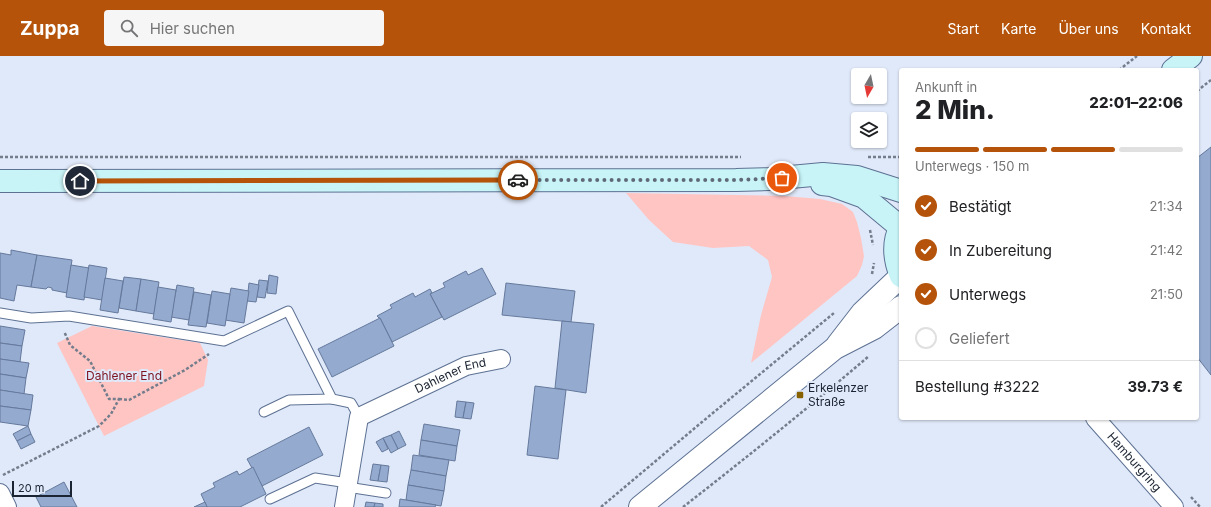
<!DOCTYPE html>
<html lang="de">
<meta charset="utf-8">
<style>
:root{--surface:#fff;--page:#f6f6f6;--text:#202124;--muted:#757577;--line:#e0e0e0;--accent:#b45309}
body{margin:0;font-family:Inter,sans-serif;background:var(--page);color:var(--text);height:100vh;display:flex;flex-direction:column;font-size:15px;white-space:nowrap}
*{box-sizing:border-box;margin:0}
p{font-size:13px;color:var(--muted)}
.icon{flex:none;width:22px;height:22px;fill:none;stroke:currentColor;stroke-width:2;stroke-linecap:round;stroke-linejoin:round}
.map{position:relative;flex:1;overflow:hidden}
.sheet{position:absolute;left:899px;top:12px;width:300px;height:352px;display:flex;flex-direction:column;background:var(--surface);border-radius:4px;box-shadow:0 1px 3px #0004}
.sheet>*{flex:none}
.needle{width:26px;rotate:189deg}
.tools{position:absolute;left:851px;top:12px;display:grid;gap:8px}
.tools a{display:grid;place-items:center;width:36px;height:36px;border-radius:4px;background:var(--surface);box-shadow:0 1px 3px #0004;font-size:20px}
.scale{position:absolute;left:12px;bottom:10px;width:60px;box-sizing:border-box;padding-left:4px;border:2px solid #1b2432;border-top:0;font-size:11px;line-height:14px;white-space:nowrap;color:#1b2432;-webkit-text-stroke:3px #e0e9f9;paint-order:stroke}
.pin{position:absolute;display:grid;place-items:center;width:34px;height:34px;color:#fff;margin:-17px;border:2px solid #fff;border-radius:50%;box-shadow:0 1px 4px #0007}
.courier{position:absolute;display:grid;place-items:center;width:40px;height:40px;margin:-20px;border:3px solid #b45309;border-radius:50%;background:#fff;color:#222;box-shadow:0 1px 5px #0007}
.summary em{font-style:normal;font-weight:800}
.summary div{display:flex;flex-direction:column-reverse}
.summary{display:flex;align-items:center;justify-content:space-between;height:68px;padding:0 16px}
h1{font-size:26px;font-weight:800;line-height:30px}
.bar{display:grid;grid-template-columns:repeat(4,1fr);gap:6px 4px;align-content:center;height:48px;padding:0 16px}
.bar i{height:5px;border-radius:3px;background:var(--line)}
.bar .active{background:var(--accent)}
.bar p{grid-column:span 4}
.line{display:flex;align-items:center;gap:10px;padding:0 16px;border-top:1px solid var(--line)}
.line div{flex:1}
ol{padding:0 16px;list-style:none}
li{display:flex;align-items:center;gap:12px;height:44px}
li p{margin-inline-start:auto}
li .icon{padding:4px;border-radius:50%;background:var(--accent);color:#fff;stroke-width:4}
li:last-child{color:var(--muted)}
li i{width:22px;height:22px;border:2px solid var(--line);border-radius:50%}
header{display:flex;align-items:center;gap:24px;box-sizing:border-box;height:56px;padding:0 20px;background:var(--accent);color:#fff}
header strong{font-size:19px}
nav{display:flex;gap:22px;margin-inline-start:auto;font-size:14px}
.search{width:280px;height:36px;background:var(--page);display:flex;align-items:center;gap:10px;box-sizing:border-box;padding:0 14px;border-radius:4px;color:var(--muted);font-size:15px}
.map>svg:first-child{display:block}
.green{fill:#ffc5c3}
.building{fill:#94aacf;stroke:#65799c}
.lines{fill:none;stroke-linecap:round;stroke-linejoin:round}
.service-casing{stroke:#5d7193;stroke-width:11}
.minor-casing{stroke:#5d7193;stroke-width:20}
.tertiary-casing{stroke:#5d7193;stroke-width:24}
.secondary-casing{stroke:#5d7193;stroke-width:24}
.path{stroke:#747d8c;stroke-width:2.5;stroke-dasharray:3 2;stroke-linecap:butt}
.service{stroke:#fff;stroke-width:9}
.minor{stroke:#fff;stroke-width:18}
.tertiary{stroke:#fff;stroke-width:22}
.secondary{stroke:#c8f4f7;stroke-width:22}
.done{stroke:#606978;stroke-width:4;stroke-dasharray:0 7.2}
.route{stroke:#b45309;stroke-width:5}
.poi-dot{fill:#896200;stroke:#e0e9f9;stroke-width:1.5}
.labels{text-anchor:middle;stroke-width:4;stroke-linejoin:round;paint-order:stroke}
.park-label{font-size:12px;fill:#7d1320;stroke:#e0e9f9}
.street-label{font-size:12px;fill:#1b2432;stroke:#e0e9f9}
.poi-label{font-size:12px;fill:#1b2432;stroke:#e0e9f9;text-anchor:start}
</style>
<header>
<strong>Zuppa</strong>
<div class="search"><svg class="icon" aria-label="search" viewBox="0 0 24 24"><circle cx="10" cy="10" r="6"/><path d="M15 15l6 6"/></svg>Hier suchen</div>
<nav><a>Start</a><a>Karte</a><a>Über uns</a><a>Kontakt</a></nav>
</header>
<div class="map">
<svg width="1211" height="451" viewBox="0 0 1211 451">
<rect width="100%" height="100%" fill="#e0e9f9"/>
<g class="green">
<path d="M626,137L785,140L820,143L842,148L853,156L857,166L861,182L864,200L862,209L857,220L751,307L761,259L772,221L768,204L749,190L713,192L673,186L649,164Z"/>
<path d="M92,270L200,287L208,304L204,330L104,380L57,287Z"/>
</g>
<g class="building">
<path d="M1211,91V319L1197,301V102Z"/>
<path d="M11,194L37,199L31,231L17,229L14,245L0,242V197L11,199Z"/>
<path d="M37,199L72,204L67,237L52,234V232L48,231L46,233L31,231Z"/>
<path d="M71,209L89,212L84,244L66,241Z"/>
<path d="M89,209L107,212L102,244L84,241Z"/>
<path d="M482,212L496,238L444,264L430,238L445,231L443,227L466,215L468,219Z"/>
<path d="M269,219L278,221L276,238L267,237Z"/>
<path d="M124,221L141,223L136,255L119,252Z"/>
<path d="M105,222L123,225L118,257L100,254Z"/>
<path d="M141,223L159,226L154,258L136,255Z"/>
<path d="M259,224L268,225L265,242L257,241Z"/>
<path d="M249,227L259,229L256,246L247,245Z"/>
<path d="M506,227L575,235L571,266L502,259Z"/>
<path d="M177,229L194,232L189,264L171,261Z"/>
<path d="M158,231L176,234L171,266L153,263Z"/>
<path d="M231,232L249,235L244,267L225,264Z"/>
<path d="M430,233L432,237L430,238L442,261L392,286L380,262H379L377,260L392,252L390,249L413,237L415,241Z"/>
<path d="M212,235L230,238L225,270L207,267Z"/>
<path d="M194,236L211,239L206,271L188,269Z"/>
<path d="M380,262L394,290L332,321L318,293Z"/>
<path d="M562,265L594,268L586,337L555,332Z"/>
<path d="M0,270L25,274L22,290L0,287Z"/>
<path d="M0,287L22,290L20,306L0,303Z"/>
<path d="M0,303L29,307L26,322L0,318Z"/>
<path d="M0,318L26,322L24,338L0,334Z"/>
<path d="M535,330L566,334L558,403L527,399Z"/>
<path d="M0,334L33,339L31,354L0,350Z"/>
<path d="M457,345L466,346L463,362L455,361Z"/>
<path d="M466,346L474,347L471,363L463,362Z"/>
<path d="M0,350L31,354L28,370L0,366Z"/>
<path d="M424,368L460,374L457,390L421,384Z"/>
<path d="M28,370L31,378L17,385L13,378Z"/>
<path d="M309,371L323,399L262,430L247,403Z"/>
<path d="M399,375L406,389L398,393L391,379Z"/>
<path d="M31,378L35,386L21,393L17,385Z"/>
<path d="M391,379L398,393L391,397L383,382Z"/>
<path d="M383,382L388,393L382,396L376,386Z"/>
<path d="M421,384L457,390L455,405L419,399Z"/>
<path d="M413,399L449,404L446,420L411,414Z"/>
<path d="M373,408L381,409L378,425L370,424Z"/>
<path d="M381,409L389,410L387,426L378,425Z"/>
<path d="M253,411L266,438L240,451H207L201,438L215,431L213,427L237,415L239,419Z"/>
<path d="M411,414L446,420L444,435L408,429Z"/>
<path d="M64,426L77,451H41L36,441Z"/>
<path d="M408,429L444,435L441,450L406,444Z"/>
<path d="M400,443L436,449L435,451H399Z"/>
<path d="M205,446L207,451H194Z"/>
<path d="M366,446L375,447L374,451H365Z"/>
<path d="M375,447L383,448V451H374Z"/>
</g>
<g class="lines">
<g class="service-casing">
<g id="service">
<path d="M0,257L31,262L69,260L224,285L288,255L332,343L351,347L359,361"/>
<path d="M264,356L289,344L332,343"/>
<path d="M347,431L386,437"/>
<path d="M270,443L315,422L348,427"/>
</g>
</g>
<g class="minor-casing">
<g id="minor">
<path id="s1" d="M1095,362L1174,451"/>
<path d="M0,437L7,451"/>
<path id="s2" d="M344,451L359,361L466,310L501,303"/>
</g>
</g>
<g class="tertiary-casing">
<g id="tertiary">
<path d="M838,288L862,257L901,220"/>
<path d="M640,451L835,292L874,272L901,251"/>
</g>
</g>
<g class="secondary-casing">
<g id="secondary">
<path d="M1173,14L1191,0"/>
<path d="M0,125L736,124L769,123L823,118L857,121L901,135"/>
<path d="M822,128L831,129L864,141L900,171"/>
<path d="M901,170C892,187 894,203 901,220"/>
</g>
</g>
<g class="path">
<path d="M1119,14L1137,0"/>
<path d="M1197,35L1211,24"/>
<path d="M0,101H741"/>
<path d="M868,101H901"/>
<path d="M870,174L873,189"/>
<path d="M872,218L874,207"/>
<path d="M119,343L129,344L185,314L209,298"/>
<path d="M3,419L99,370L111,358L119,343H109L90,305L70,289L64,275"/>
<path d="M1191,441L1200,451"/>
<path d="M601,451L702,366L834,257"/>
<path d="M683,451C746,402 808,352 869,300"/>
</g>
<use href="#service" class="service"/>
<use href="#minor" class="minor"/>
<use href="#tertiary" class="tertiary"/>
<use href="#secondary" class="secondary"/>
</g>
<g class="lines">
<path class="done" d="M518,124H736L782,122"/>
<path class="route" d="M80,125L518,124"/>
</g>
<rect class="poi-dot" x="796" y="335" width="8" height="8" rx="2"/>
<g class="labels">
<g class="park-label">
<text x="124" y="324">Dahlener End</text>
</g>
<g class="street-label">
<text dy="4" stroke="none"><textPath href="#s2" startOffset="192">Dahlener End</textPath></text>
<text dy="4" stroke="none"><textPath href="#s1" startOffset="59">Hamburgring</textPath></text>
</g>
<g class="poi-label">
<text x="808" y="336">Erkelenzer<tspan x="808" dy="14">Straße</tspan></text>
</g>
</g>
</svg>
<div class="tools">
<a><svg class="needle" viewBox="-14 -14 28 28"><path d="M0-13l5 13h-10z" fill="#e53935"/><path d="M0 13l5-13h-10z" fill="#757577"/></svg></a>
<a><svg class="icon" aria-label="layers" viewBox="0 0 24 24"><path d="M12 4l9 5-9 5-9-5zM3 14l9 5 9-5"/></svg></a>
</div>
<div class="scale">20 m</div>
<div class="pin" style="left:782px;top:122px;background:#ea580c"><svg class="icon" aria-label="bag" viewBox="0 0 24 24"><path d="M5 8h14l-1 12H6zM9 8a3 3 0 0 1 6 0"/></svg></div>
<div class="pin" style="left:80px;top:125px;background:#1f2937"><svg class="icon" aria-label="home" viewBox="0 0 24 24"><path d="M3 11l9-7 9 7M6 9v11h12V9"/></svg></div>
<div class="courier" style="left:518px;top:124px"><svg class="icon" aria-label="car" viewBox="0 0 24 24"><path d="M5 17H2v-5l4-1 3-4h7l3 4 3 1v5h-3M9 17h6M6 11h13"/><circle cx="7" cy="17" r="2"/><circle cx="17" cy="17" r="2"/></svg></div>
<section class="sheet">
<div class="summary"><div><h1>2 Min.</h1><p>Ankunft in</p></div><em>22:01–22:06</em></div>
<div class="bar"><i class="active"></i><i class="active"></i><i class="active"></i><i></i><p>Unterwegs · 150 m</p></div>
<ol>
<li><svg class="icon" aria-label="check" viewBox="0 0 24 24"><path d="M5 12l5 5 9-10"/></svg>Bestätigt<p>21:34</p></li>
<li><svg class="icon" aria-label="check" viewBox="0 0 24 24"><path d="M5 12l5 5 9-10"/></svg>In Zubereitung<p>21:42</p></li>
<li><svg class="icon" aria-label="check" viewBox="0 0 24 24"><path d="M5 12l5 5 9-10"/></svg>Unterwegs<p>21:50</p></li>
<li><i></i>Geliefert</li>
</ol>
<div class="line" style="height:52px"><div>Bestellung #3222</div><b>39.73 €</b></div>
</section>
</div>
